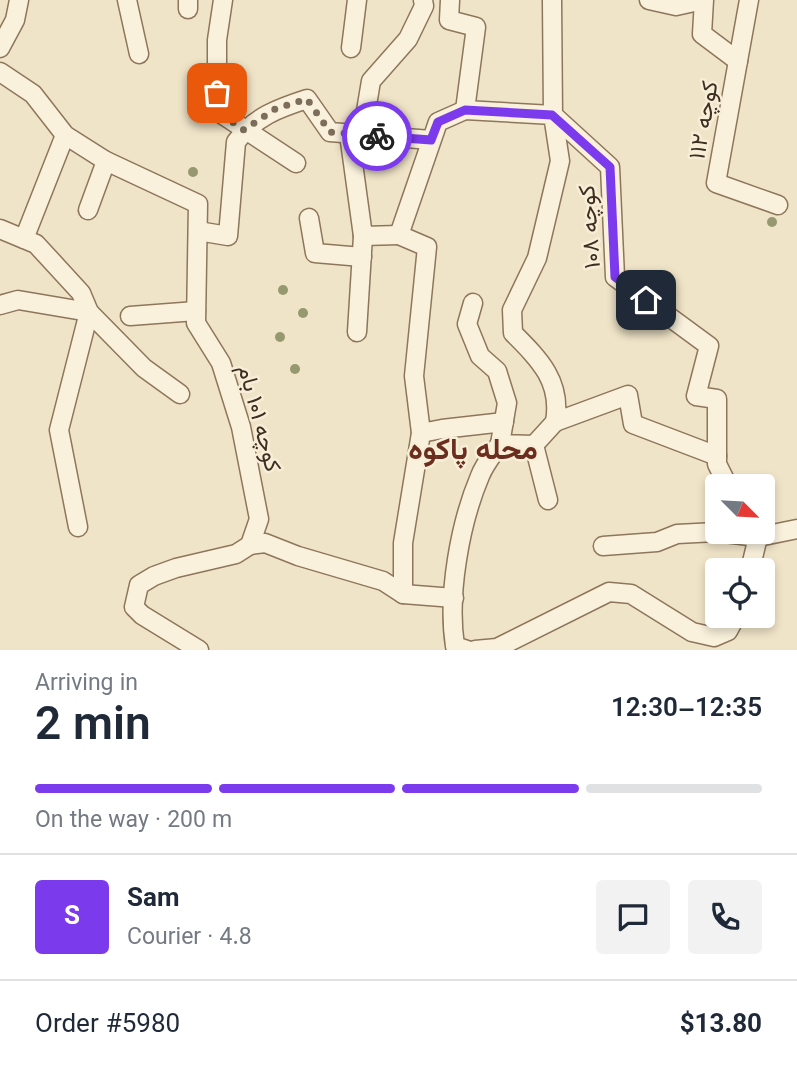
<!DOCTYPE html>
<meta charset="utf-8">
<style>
:root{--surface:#fff;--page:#f2f2f3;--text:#1f2937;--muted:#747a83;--line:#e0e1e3;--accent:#7c3aed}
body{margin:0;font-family:Georgia,Vazirmatn,serif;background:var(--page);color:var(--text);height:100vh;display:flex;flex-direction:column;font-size:26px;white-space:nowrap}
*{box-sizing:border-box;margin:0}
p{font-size:23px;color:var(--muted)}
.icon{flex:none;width:38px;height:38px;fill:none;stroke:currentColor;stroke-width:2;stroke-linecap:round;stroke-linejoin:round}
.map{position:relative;height:650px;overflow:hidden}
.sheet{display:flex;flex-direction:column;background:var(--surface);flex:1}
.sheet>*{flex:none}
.needle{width:46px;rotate:114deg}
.buttons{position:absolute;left:705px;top:474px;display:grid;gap:14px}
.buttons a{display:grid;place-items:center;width:70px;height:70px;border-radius:7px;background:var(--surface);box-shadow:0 4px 10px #0003;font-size:35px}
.pin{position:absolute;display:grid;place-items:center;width:60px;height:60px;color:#fff;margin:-30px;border-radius:14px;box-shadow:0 4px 10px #0006}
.courier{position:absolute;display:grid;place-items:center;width:70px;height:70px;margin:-35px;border:5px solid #7c3aed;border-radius:50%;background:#fff;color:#222;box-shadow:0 2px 9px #0007}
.headline em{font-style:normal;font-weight:600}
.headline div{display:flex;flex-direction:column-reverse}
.headline{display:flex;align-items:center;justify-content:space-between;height:119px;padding:0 35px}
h1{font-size:46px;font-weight:600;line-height:52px}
.bar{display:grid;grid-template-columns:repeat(4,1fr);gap:10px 7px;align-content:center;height:84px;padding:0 35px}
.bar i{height:9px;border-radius:5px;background:var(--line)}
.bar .active{background:var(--accent)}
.bar p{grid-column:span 4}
.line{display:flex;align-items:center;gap:18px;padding:0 35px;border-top:2px solid var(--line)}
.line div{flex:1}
.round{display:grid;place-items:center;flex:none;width:74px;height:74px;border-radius:7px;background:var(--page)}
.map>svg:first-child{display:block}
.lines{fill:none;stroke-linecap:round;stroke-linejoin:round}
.minor-casing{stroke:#8d765c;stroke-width:21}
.minor{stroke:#faf1dc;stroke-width:18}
.tree{fill:#96986f}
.done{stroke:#7c6e5b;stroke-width:7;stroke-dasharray:0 12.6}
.route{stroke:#7c3aed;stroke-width:9}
.labels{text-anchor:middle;stroke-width:5;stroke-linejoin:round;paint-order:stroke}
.street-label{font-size:23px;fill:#3d2e20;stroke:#f7eed8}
.district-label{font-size:30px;font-weight:bold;fill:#6b2e1e;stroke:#f7eed8}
</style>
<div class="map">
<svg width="797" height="650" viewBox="0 0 797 650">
<rect width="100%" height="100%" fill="#f0e4c8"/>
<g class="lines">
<g class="minor-casing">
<g id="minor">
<path d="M127,0L139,54"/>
<path d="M223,0L217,40V111L296,163"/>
<path d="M450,0L449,20L476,27L465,110"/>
<path d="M552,0L553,115L610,167L615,277L709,346L696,396L717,399V464L728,486"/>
<path d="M649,0L676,6L703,0"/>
<path d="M704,0L702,34L738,61"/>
<path d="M749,0L716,183L778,205"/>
<path d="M188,9V0"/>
<path d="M0,48L15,20L19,0"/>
<path d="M351,48L357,0"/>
<path d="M0,72L33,94L65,135L106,161L198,204L196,323L221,363L241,427L259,519L250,545L236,554L176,568L154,576L139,585L134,607L142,615L199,650"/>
<path d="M349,134L363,236L399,235"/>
<path d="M362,135L371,81L408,39L424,6L423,0"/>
<path d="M88,210L106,161"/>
<path d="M309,218L315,253L362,257"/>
<path d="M0,229L36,244L81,293L89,312L144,368L180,394"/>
<path d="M198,231L228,236L236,142C254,117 279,108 307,99L330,132L431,140"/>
<path d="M24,239L65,135"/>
<path d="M473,303L467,324L480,356L497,371L507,403L500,444L534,445L555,422"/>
<path d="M0,305L18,300L89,312L59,430L78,527"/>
<path d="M130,316L196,311"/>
<path d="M357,332L363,236"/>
<path d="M421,433L442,429L504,422"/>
<path d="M534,445L548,500"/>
<path d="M250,545L265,543L298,556L383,581L403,594L454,598"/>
<path d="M603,546L657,542L677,534L716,532L758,537L797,529"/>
<path d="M750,570L758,537L754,532"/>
<path d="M403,594V543L421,433L414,376L427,247L399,235L438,122L465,110L553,115L560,161L537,258L512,310L513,333C540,360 562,382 555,422L628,395L633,424L717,456"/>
<path d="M467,650L455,646C447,595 460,523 480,476C484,465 493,454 500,444"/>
<path d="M475,650L497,648L609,592L631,594L692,632L714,637L728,631L736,616"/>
</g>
</g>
<use href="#minor" class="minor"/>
</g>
<g class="tree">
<circle cx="193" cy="172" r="5"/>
<circle cx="772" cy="222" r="5"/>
<circle cx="283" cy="290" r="5"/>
<circle cx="303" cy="313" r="5"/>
<circle cx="280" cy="337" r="5"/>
<circle cx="295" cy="369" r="5"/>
</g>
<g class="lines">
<path class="done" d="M217,93V111L244,130L275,109L307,99L330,132L377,136"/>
<path class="route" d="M377,136L431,140L438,122L465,110L552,115L610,167L615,277L646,300"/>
</g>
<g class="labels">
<g class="street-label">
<text transform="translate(703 120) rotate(-80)" y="8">کوچه ۱۱۲</text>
<text transform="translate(589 227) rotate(-94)" y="8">کوچه ۱۰۸</text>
<text transform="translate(260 418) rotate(75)" y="8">کوچه ۱۰۱ بام</text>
</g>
<g class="district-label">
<text x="473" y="459">محله پاکوه</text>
</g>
</g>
</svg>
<div class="buttons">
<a><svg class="needle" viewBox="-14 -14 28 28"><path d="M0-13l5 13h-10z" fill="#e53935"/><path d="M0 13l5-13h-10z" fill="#747a83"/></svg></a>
<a><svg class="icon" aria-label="locate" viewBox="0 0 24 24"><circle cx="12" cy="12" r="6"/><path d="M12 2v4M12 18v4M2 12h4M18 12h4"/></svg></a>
</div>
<div class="pin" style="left:217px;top:93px;background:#ea580c"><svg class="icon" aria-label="bag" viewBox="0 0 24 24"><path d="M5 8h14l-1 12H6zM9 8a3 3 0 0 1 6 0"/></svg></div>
<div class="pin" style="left:646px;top:300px;background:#1f2937"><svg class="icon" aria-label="home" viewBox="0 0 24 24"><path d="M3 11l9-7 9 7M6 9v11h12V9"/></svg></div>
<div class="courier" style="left:377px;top:136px"><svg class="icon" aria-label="bike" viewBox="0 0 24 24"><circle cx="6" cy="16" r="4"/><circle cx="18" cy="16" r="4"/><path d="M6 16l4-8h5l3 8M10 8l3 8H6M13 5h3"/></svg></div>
</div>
<section class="sheet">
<div class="headline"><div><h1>2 min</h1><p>Arriving in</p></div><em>12:30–12:35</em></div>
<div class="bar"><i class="active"></i><i class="active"></i><i class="active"></i><i></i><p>On the way · 200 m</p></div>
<div class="line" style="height:126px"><b class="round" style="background:var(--accent);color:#fff">S</b><div><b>Sam</b><p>Courier · 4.8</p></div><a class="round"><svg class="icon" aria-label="chat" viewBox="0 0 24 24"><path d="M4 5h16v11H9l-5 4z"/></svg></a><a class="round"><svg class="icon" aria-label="phone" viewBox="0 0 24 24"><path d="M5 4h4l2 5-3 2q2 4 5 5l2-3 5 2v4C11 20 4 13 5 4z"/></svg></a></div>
<div class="line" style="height:91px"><div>Order #5980</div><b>$13.80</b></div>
</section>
